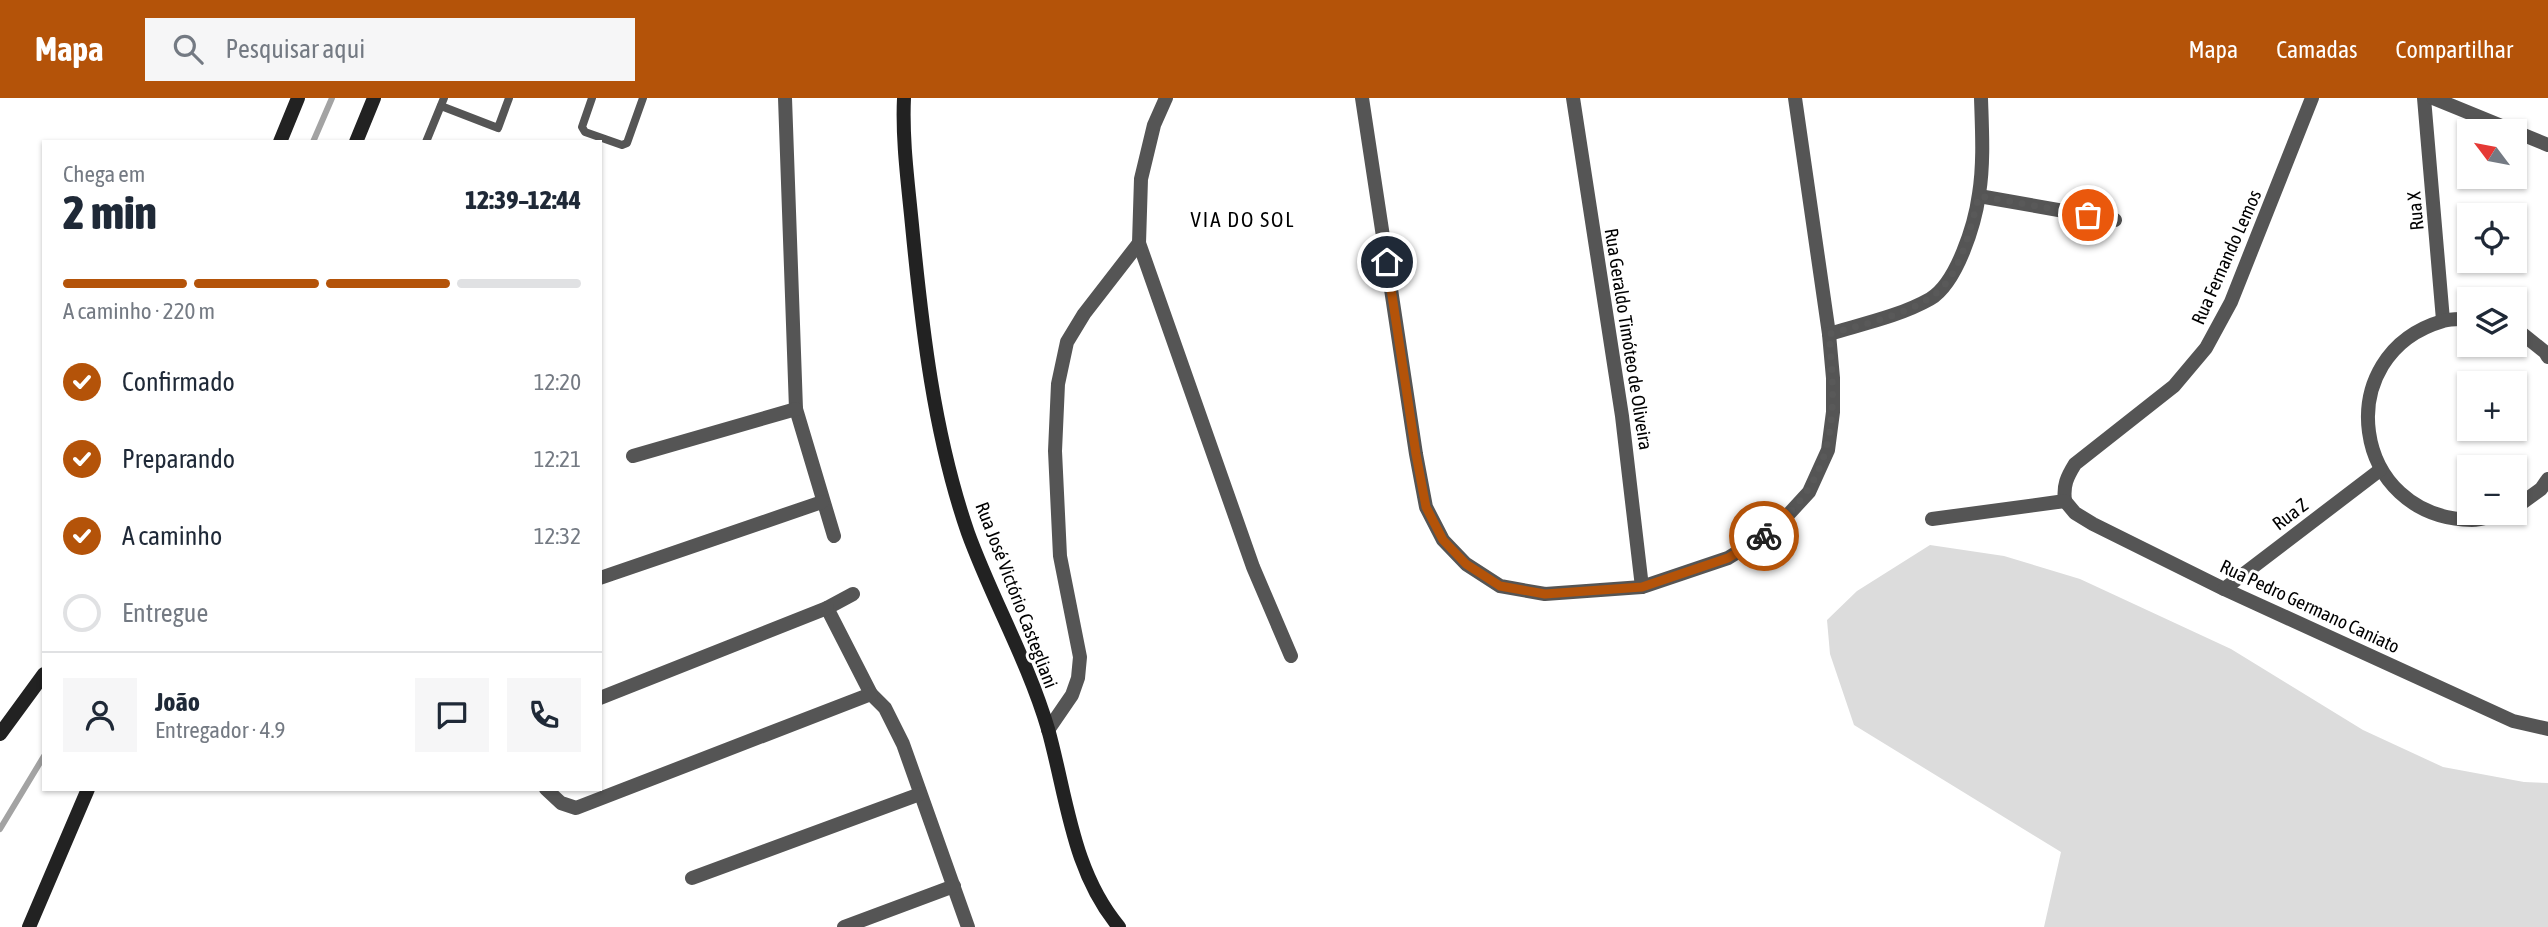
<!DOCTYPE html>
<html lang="pt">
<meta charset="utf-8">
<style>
:root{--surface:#fff;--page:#f6f6f7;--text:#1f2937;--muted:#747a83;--line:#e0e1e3;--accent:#b45309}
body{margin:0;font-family:"Asap Condensed",sans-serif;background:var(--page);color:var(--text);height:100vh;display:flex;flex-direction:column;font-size:26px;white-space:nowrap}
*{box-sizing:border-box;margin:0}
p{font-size:23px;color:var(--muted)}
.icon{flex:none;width:38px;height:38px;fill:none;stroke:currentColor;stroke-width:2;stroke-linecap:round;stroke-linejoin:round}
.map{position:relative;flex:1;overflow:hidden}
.details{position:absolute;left:42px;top:42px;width:560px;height:651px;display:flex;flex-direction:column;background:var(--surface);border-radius:0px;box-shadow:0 2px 5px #0004}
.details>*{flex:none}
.needle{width:46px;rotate:302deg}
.fabs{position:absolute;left:2457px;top:21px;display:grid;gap:14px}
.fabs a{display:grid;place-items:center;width:70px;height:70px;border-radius:0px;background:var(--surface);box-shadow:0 2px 5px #0004;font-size:35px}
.pin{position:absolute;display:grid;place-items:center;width:60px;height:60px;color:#fff;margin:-30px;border:4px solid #fff;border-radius:50%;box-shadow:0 2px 7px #0007}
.courier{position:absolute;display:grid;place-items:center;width:70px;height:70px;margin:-35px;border:5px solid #b45309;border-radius:50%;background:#fff;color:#222;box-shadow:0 2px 9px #0007}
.overview em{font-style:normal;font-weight:800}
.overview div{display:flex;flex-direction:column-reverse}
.overview{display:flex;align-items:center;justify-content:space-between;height:119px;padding:0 21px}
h1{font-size:46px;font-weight:800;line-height:52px}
.bar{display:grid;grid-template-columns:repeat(4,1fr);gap:10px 7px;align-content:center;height:84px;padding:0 21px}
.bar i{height:9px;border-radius:5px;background:var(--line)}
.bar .on{background:var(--accent)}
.bar p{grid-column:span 4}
.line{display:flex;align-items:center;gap:18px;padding:0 21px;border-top:2px solid var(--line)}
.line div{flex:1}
.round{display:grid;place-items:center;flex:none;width:74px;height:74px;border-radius:0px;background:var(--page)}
ol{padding:0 21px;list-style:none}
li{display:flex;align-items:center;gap:21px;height:77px}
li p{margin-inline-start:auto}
li .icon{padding:7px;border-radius:50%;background:var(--accent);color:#fff;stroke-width:4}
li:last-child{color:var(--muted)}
li i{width:38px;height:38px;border:4px solid var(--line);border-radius:50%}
header{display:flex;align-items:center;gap:42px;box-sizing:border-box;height:98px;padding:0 35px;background:var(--accent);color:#fff}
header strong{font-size:33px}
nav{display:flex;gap:38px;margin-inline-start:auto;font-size:24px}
.search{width:490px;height:63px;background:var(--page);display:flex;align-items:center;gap:18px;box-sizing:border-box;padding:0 24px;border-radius:0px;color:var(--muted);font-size:26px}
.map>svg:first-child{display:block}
.green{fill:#dcdcdc}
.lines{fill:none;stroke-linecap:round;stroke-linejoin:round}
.stream{stroke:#a3a3a3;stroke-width:6}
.lane{stroke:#555;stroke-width:8}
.street{stroke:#555;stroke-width:14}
.secondary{stroke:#222;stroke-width:14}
.done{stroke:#595959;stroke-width:7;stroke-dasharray:0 12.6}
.route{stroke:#b45309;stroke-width:9}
.labels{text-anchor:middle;stroke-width:6;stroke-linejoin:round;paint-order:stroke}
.street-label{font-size:19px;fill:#000;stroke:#fff}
.neighbourhood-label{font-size:21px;letter-spacing:2px;fill:#000;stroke:#fff}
</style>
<header>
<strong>Mapa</strong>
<div class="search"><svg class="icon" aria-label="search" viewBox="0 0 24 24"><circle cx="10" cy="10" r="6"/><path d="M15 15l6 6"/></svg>Pesquisar aqui</div>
<nav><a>Mapa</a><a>Camadas</a><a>Compartilhar</a></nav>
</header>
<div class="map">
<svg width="2548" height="829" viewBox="0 0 2548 829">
<rect width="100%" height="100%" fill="#fff"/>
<path class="green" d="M1930,447L2004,458L2080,481L2231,551L2363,632L2443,669L2524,684L2548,685V829H2044L2061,754L1854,627L1830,556L1827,522L1857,493Z"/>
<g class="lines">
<g class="stream">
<path d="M313,44L332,0"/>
<path d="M0,731L44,658"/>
</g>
<g class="lane">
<path d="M592,0L582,29L585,34L622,47L627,45L643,0"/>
<path d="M441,8L498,30L509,0"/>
<path d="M426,44L444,0"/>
</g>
<g class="street">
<path d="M785,0L796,311L834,438"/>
<path d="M1166,0L1154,27L1141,81L1139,145L1253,469L1291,558"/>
<path d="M1362,0L1416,356L1426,409L1443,442L1466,466L1500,488L1545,496L1642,489L1728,460L1775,431L1809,394L1828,352L1833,314V280L1829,236L1795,0"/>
<path d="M1573,0L1622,318L1642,489"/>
<path d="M2424,0L2443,222"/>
<path d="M2433,0L2548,47"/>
<path d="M1979,98L2115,122"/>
<path d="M2469,221C2461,221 2451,220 2443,223C2329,256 2350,420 2472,422C2482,422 2493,417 2503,415"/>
<path d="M2515,230L2545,254L2548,259"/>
<path d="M1829,236C1862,226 1900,218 1930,201C1957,185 1975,126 1979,96C1984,65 1982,32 1981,0"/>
<path d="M633,358L796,311"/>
<path d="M2065,403L2075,415L2093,426L2224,491L2513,623L2548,631"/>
<path d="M2065,403C2063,387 2067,379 2075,366L2174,288L2206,250L2231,204L2312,0"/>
<path d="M2515,410L2541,391L2548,381"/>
<path d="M1932,421L2065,403"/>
<path d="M600,480L822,404"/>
<path d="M2224,491L2380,372"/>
<path d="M853,496L827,510L871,596L885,610L903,646L968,829"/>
<path d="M600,600L827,510"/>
<path d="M1048,632L1072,597L1078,580L1080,559L1060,458L1055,353L1058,286L1067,244L1084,216L1139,145"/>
<path d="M546,691L561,705L576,710L871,596"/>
<path d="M692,780L920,696"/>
<path d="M844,829L954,788"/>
</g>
<g class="secondary">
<path d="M904,0C902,42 908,85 912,127C922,230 934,337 968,435C992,501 1028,563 1048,631C1067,699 1072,773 1119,829"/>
<path d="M280,44L298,0"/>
<path d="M356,44L374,0"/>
<path d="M0,636L44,576"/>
<path d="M29,829L88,691"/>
</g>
</g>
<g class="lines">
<path class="done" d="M1764,438C1775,431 1783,422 1792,412C1839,361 1835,301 1829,236C1863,226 1925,214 1947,184C1965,159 1971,127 1979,98L2088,117"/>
<path class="route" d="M1387,164L1416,356L1426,409L1443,442L1466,466L1500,488L1545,496L1642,489L1728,460L1764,438"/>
</g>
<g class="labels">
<g class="street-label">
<text transform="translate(2415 113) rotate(-95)" y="7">Rua X</text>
<text transform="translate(2226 159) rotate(-66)" y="7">Rua Fernando Lemos</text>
<text transform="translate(1629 241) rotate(81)" y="7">Rua Geraldo Timóteo de Oliveira</text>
<text transform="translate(2290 416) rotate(-37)" y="7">Rua Z</text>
<text transform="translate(1017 497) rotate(69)" y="7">Rua José Victório Castegliani</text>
<text transform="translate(2310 508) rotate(25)" y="7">Rua Pedro Germano Caniato</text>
</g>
<g class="neighbourhood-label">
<text x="1243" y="129">VIA DO SOL</text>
</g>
</g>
</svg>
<div class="fabs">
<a><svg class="needle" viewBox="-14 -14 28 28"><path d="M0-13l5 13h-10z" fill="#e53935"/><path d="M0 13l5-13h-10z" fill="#747a83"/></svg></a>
<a><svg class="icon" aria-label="locate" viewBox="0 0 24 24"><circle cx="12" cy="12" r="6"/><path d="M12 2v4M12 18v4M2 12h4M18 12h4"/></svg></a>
<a><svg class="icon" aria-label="layers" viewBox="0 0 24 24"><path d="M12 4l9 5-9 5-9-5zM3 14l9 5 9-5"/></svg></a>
<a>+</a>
<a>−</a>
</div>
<div class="pin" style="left:2088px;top:117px;background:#ea580c"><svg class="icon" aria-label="bag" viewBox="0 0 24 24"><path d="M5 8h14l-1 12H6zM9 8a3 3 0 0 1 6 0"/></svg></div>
<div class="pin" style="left:1387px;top:164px;background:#1f2937"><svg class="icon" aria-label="home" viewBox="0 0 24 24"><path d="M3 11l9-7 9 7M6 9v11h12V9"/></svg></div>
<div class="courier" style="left:1764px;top:438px"><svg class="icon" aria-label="bike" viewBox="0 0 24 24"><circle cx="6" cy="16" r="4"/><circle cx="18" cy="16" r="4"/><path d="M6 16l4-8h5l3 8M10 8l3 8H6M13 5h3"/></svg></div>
<section class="details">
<div class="overview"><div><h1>2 min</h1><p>Chega em</p></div><em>12:39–12:44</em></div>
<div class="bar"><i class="on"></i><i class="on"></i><i class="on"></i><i></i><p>A caminho · 220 m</p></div>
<ol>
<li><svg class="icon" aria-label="check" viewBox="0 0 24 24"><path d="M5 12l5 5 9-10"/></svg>Confirmado<p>12:20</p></li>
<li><svg class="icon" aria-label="check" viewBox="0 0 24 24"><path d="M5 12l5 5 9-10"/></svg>Preparando<p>12:21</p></li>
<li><svg class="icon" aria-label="check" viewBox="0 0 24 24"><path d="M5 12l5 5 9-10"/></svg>A caminho<p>12:32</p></li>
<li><i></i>Entregue</li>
</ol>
<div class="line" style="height:126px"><a class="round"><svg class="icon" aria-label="person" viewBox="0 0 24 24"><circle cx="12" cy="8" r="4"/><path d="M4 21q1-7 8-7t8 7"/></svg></a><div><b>João</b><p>Entregador · 4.9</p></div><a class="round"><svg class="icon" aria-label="chat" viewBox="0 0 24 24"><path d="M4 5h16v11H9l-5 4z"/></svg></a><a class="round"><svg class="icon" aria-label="phone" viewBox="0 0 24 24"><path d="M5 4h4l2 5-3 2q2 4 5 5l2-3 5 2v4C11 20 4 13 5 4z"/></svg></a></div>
</section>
</div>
